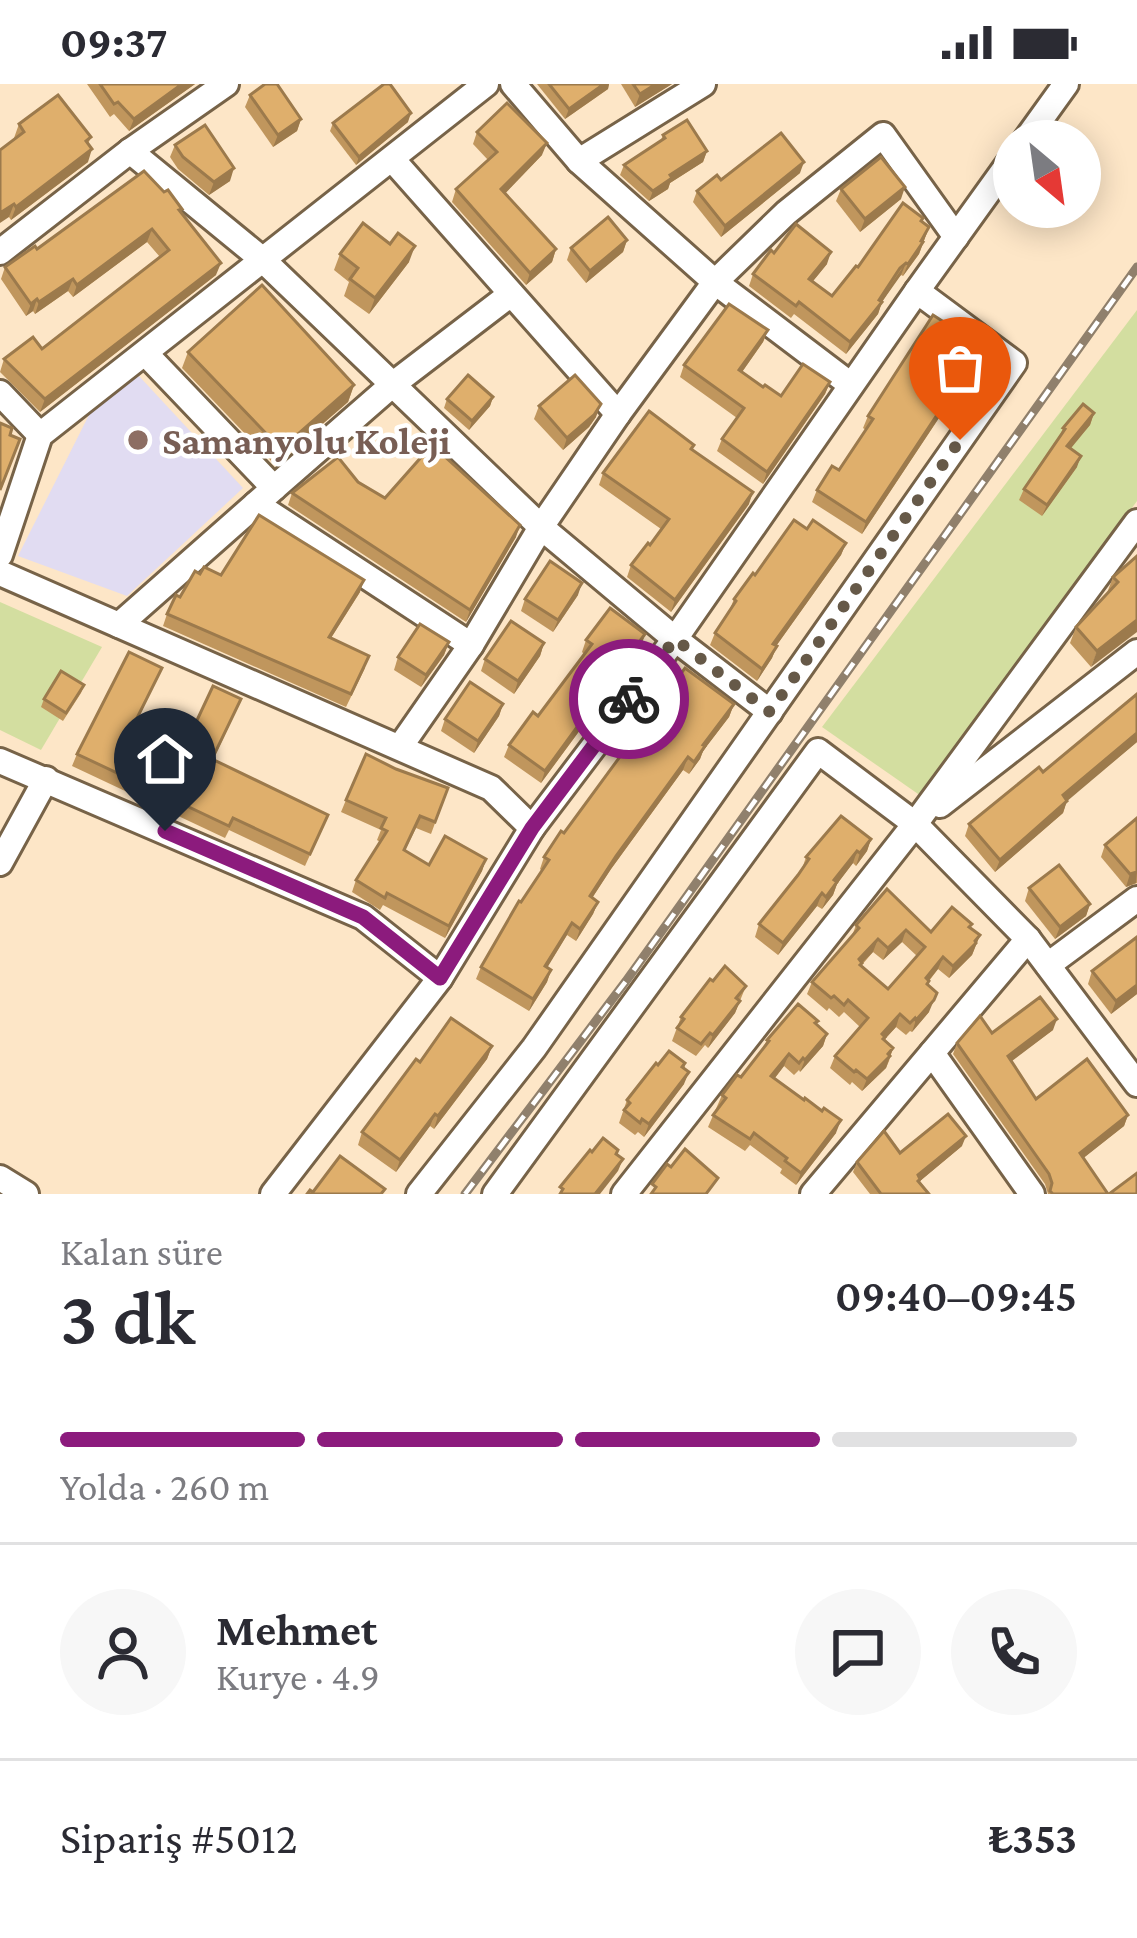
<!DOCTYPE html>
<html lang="tr">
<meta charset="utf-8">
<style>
:root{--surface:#fff;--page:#f7f7f7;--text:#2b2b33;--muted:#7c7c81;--line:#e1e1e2;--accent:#8c1b7d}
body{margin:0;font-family:"Crimson Pro",serif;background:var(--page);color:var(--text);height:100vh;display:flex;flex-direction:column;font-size:45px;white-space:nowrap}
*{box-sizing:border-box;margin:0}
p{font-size:39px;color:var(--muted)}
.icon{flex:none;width:66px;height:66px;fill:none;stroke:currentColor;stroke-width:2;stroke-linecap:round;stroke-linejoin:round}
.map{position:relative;height:1110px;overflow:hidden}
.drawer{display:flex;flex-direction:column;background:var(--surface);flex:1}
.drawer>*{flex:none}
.needle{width:78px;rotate:151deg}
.fabs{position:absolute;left:993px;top:36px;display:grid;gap:24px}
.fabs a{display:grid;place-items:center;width:108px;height:108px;border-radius:50%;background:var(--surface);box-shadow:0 6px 30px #0003;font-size:60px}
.pin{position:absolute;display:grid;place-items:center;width:102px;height:102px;color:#fff;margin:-123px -51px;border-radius:50% 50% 50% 0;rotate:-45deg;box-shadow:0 0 12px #0007}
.pin .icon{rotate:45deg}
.courier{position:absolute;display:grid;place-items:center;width:120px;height:120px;margin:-60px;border:9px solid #8c1b7d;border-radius:50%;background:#fff;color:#222;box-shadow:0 3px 15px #0007}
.head em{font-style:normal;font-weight:600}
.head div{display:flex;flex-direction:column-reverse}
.head{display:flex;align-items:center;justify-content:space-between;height:204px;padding:0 60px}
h1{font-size:78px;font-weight:600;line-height:90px}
.bar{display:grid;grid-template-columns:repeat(4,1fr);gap:18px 12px;align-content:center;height:144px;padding:0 60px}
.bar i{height:15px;border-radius:9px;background:var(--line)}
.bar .current{background:var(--accent)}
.bar p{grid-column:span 4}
.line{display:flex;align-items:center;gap:30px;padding:0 60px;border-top:3px solid var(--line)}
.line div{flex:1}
.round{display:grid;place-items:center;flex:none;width:126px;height:126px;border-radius:63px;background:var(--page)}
.status{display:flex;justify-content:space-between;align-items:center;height:84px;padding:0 60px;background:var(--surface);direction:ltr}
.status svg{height:33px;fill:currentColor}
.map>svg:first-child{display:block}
.education{fill:#e1dcf2}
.green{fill:#d3dea0}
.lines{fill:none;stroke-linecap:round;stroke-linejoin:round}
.minor-casing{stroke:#776348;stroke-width:30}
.minor{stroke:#fff;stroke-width:24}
.rail-casing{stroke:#90806c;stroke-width:9}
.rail{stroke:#fff;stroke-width:4.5;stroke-dasharray:14;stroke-linecap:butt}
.wall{fill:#c0965d;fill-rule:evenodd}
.shaded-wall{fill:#9c7a4c}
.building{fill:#dfaf6c;stroke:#9c7a4c;stroke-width:3;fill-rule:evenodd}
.done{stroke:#665948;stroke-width:12;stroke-dasharray:0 21.6}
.route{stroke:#8c1b7d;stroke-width:15}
.education-dot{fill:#8d6e63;stroke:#fff;stroke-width:4.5}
.labels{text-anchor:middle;stroke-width:9;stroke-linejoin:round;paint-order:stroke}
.education-label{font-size:39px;font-weight:bold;fill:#785e54;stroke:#fff;text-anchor:start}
</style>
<div class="status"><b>09:37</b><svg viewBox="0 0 49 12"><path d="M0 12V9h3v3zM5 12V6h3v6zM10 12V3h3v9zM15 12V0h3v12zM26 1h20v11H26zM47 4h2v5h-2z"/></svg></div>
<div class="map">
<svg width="1137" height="1110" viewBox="0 0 1137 1110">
<rect width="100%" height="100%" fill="#fde6c7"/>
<path class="education" d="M139,292L243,404L127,512L18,472L100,309Z"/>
<g class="green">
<path d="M1137,226V417L921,712L822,643Z"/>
<path d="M0,518L102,563L41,666L0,646Z"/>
</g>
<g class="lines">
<g class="minor-casing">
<g id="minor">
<path d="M513,0L579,77L715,198L851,301"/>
<path d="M1025,57L1066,0"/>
<path d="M130,67L263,176L541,443L675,555L770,628"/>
<path d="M392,75L618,330"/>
<path d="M579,77L703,0"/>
<path d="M0,168L130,67L226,0"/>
<path d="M146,270L274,404L256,420L471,561"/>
<path d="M0,309L40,351"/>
<path d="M274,404L392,301L511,210"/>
<path d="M0,471L40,351L486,0"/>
<path d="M0,489L491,704L532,744"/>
<path d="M119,541L256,420"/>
<path d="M400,663L471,561L541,443L618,330L715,198L786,129L883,51L956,153"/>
<path d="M0,677L363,833L440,894"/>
<path d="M940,721L1137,568"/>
<path d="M0,779L46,695"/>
<path d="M1048,881L1137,815"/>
<path d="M932,969L1032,1110"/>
<path d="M0,1094L26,1110"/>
<path d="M273,1110L440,894L532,744L675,555L917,207L1014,72"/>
<path d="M419,1110L534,964L1014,279L917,207"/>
<path d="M495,1110L818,667L915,740L1028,855L1137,1000"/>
<path d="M624,1110L915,740L1137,438"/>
<path d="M813,1110L1028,855"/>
</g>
</g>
<use href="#minor" class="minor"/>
<g class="rail-casing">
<path id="rail" d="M465,1110L626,897L1137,183"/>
</g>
<use href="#rail" class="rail"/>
</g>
<g class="wall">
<path d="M87,0H195L129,47L114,30L110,33Z"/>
<path d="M537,0H609L608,5L565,35Z"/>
<path d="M621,0H672L635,23Z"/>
<path d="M250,11L301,35L297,47L273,63L245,23Z"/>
<path d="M408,38L356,81L330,47L333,39Z"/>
<path d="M19,40L91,53L88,60V78L11,136L9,133L14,54Z"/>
<path d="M477,48L542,71L505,109L556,165L552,178L526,201L452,118L456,105L488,76L473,60Z"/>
<path d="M663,51L707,67L703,78L670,99L668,105L649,117L620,91L624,81L661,56Z"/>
<path d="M175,61L230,97L209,111L178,85L170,73Z"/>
<path d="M800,89L721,153L693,118L697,107L721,96Z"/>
<path d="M841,105L901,115L860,148L836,117Z"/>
<path d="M182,125L180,128L216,191L40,328L0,288L4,275L42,265L160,173L147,158L73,213L68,207L35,230L33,227L26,232L1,195L5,183L37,165Z"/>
<path d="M923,134L922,138L929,143L919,170L903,192L901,191L896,196L882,218L878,230L846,270L794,230L791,234L749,202L753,190L774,169L827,180L812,198L832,212L858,183Z"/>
<path d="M627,156L623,168L586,199L567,176L571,164Z"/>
<path d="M340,170L409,178L369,230L344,212L349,198L334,186Z"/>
<path d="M768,246L763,258L742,288L763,303L781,312L830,298L825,310L763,400L717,367L722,355L737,334L680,293L684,281Z"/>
<path d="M982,263L978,275L862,450L812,418L817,406L839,386L866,346L863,344L868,332Z"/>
<path d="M188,268L354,301L348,318L275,381L182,284Z"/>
<path d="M493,313L490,322L469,346L444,324L447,315Z"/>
<path d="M539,322L596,333L589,343L563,366L534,335Z"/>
<path d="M1094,329L1090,341L1070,364L1077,383L1042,432L1019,416L1024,405L1060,352L1063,344Z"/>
<path d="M694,361L692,366L749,420L671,528L627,493L631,481L650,461L661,445L599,401L603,389Z"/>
<path d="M358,398L385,414L516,453L466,538L288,421L292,409Z"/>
<path d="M807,445L846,459L841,471L776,562L772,574L757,597L710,561L715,549L730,525L734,515L755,491Z"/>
<path d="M1137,472L1091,583L1070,559L1076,543L1107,509L1113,493Z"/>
<path d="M221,491L360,508L331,554L365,584L346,623L163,542L167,530L180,513Z"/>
<path d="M578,511L553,548L521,527L525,515Z"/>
<path d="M586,556L641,563L541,699L504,673L509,661L538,632L584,570L582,568Z"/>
<path d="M449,558L444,571L421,603L394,586L398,573Z"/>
<path d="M544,559L540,572L514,610L481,587L485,575Z"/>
<path d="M162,584L135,641L184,664L236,627L213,676L328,731L305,782L229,746L225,754L72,682L77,670Z"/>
<path d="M84,601L81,609L63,637L41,623L44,615Z"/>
<path d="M1137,610V658L1067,716L1063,729L995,788L965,752L969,740L1043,688Z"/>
<path d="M503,620L499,632L474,669L441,647L445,635Z"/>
<path d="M734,620L729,633L703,667L700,675L689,690L683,686L611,785L592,814L598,818L593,830L576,857L567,851L547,883L551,886L547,898L529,927L476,895L481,883L542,787L540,785L544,773L564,749Z"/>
<path d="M396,685L448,704L431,750L416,744L405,766L429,781L486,775L482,787L445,854L383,821L380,826L352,808L356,796L380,758L377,756L381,746L341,728L346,716Z"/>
<path d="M1137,734V799L1126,803L1101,773L1105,761Z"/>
<path d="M871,755L867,767L856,782L853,779L837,800L833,811L822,825L817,822L778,871L755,853L759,840L802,785L806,773Z"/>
<path d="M1029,804L1090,820L1086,832L1055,855L1025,817Z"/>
<path d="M856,841L931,848L970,843L980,851L972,871L949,894L938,885L929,897V928L912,948L910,947L906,951L896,943L885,955L893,964L889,977L886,984L862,1007L852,998L850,1001L830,984L835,972L860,943L844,928L839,933L829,924L827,927L807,910L812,898L852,852ZM902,858L917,872L888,905L861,882L873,868L883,876Z"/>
<path d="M1092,887L1137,910L1111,930L1088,900Z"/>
<path d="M713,897L746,902L735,929L708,964L705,961L696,972L672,957L681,933Z"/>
<path d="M816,940L827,950L823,962L800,988L799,986L794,991L784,982L775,994L836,1049L796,1101L780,1089L782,1085L750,1061L745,1067L708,1043L722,1011L741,993L764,962L767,956Z"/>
<path d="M1053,946L1011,977L1036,1015L1128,1031L1124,1042L1083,1074L1108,1110H1048L1045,1100L953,970L957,959L992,949Z"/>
<path d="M492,962L487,975L434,1045L430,1042L396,1088L358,1061L362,1048L420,978Z"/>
<path d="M685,979L684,1000L644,1053L638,1048L635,1051L619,1039L627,1016L658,981Z"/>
<path d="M962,1062L920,1097L929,1110H870L853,1088L857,1078L900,1069Z"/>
</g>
<g class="shaded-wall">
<path d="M182,0H195L129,47L134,35Z"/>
<path d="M604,0H609L608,5L565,35L569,25Z"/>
<path d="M656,0H672L635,23L640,10Z"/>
<path d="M411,29L408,38L356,81L359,73Z"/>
<path d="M301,35L297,47L273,63L278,51Z"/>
<path d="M547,59L542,71L497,118L501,105Z"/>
<path d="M92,65L88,78L11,136L16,123Z"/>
<path d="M707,67L703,78L670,99L668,105L649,117L653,107L670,91Z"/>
<path d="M804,78L800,89L721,153L725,142Z"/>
<path d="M234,84L230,97L209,111L214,98Z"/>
<path d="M905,103L901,115L860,148L865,135Z"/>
<path d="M14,120L9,133L0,139V129Z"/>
<path d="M929,143L919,170L903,192L908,180Z"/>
<path d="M152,145L147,158L73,213L77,201Z"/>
<path d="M627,156L623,168L586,199L590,187Z"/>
<path d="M415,162L409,178L369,230L375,214Z"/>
<path d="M556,165L552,178L526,201L530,189Z"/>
<path d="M831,168L827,180L805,207L809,195Z"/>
<path d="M221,179L216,191L40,328L45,315Z"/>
<path d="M906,179L901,191L877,225L882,218L878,230L846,270L850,258Z"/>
<path d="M73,195L68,207L35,230L39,218Z"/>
<path d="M37,215L33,227L26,232L31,220Z"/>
<path d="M768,246L763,258L735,298L739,286Z"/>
<path d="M982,263L978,275L862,450L866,438Z"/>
<path d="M830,298L825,310L763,400L767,388Z"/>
<path d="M354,301L348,318L275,381L281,365Z"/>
<path d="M493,313L490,322L469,346L472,337Z"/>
<path d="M601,320L596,333L589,343L563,366L567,354Z"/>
<path d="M1094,329L1090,341L1063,374L1067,362Z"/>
<path d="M1081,372L1077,383L1042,432L1047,421Z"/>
<path d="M753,408L749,420L671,528L675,516Z"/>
<path d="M520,441L516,453L466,538L470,526Z"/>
<path d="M846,459L841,471L769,572L773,560Z"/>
<path d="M364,496L360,508L324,565L329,553Z"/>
<path d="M582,499L578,511L553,548L558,536Z"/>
<path d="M1137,536V548L1091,583L1097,567Z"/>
<path d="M645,550L641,563L541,699L545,687Z"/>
<path d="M449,558L444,571L421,603L426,591Z"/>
<path d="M544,559L540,572L514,610L518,597Z"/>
<path d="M777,562L772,574L757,597L762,585Z"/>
<path d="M503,620L499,632L474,669L478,657Z"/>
<path d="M734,620L729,633L703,667L700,675L689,690L703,661Z"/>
<path d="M1137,649V658L1059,724L1063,711Z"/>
<path d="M688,673L683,686L611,785L585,825L590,812L616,772Z"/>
<path d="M1067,717L1063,729L995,788L1000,776Z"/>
<path d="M871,755L867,767L856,782L860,769Z"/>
<path d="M857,767L853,779L837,800L833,811L822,825L834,796Z"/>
<path d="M486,775L482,787L445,854L449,842Z"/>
<path d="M1137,788L1136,799L1126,803L1130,790Z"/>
<path d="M822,809L817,822L778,871L783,859Z"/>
<path d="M598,818L593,830L576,857L580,845Z"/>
<path d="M1090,820L1086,832L1055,855L1060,843Z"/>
<path d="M572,839L567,851L541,894L545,882Z"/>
<path d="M906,846L902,858L883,876L888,864Z"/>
<path d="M980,851L972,871L949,894L953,882Z"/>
<path d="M878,855L873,868L862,879L858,891L859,875Z"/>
<path d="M943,873L938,885L921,906L926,894Z"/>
<path d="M551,886L547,898L529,927L533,915Z"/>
<path d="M1137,901V910L1111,930L1116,917Z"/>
<path d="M937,909L929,928L912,948L916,936Z"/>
<path d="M740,917L735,929L708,964L713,951Z"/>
<path d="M900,930L896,943L885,955L881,965L882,950Z"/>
<path d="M1057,935L1053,946L1004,983L1008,972Z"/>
<path d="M827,950L823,962L800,988L805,976Z"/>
<path d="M492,962L487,975L434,1045L438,1032Z"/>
<path d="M893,964L886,984L862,1007L867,995Z"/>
<path d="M789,970L784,982L767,1004L771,992Z"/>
<path d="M689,988L684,1000L644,1053L649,1040Z"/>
<path d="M435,1030L430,1042L396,1088L400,1076Z"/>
<path d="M1128,1031L1124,1042L1076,1080L1080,1069Z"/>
<path d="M841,1036L836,1049L796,1101L801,1089Z"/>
<path d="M966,1052L962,1062L920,1097L917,1105L918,1091Z"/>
<path d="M623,1075L618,1087L600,1110H595Z"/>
</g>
<g class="building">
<path d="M100,0H182L134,35L118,18L114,20Z"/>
<path d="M265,0H277L301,35L278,51L250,11Z"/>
<path d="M384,0H390L411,29L359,73L333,39Z"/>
<path d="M549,0H604L569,25Z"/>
<path d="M633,0H656L640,10Z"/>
<path d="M58,11L91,53L86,57L92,65L16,123L14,120L0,129V66L24,48L19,40Z"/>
<path d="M507,19L547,59L501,105L556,165L530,189L456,105L497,68L477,48Z"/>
<path d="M687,36L707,67L670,91L672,94L653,107L624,81L665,54L663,51Z"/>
<path d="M205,41L234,84L214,98L183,73L175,61Z"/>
<path d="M781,49L804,78L725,142L697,107L717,91L721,96Z"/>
<path d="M881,73L905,103L865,135L841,105Z"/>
<path d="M144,87L164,108L168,106L182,125L179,126L221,179L45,315L4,275L33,253L42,265L169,166L152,145L77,201L73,195L39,218L37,215L31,220L5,183L35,162L37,165Z"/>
<path d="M903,119L923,134L921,137L929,143L921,157L923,158L908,180L906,179L900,184L879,216L882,218L850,258L799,218L796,222L753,190L771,166L774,169L796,140L831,168L809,195L832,212L856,182L858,183Z"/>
<path d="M608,133L627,156L590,187L571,164Z"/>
<path d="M363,139L390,160L398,149L415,162L375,214L350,195L358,184L340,170Z"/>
<path d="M262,201L354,301L281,365L188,268Z"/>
<path d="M729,220L768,246L739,286L763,303L765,301L781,312L803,280L830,298L767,388L722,355L744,324L684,281Z"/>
<path d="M933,231L950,242L951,239L982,263L866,438L817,406L832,382L839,386L873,335L868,332Z"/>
<path d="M468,291L493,313L472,337L447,315Z"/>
<path d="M575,291L601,320L594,331L567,354L539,322Z"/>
<path d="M1083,320L1094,329L1067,362L1081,372L1047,421L1024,405L1065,345L1063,344Z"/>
<path d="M649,327L694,361L691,365L753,408L675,516L631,481L648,459L650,461L669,435L603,389Z"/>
<path d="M0,339L12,344L10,351L20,355L0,406Z"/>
<path d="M432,361L520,441L470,526L292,409L338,373L358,398L385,414Z"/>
<path d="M259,431L364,496L329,553L369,572L351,610L167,530L176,511L180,513L195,487L200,490L204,483L221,491Z"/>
<path d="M794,436L807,445L813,436L846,459L773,560L777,562L762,585L715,549L736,517L734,515L753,489L755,491Z"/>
<path d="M1137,472V536L1097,567L1076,543L1118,498L1113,493Z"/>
<path d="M550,477L582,499L558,536L525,515Z"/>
<path d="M610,524L645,550L545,687L509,661L533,628L538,632L592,560L586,556Z"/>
<path d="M511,537L544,559L518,597L485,575Z"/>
<path d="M420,540L449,558L426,591L398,573Z"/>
<path d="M129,568L162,584L134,640L184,664L213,602L241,615L212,675L328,731L310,770L233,734L229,742L77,670Z"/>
<path d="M685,584L734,620L703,661L705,662L694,678L688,673L616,772L590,812L598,818L580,845L572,839L545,882L551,886L533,915L481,883L519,817L521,818L549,776L544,773L561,747L564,749Z"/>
<path d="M61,587L84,601L66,629L44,615Z"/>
<path d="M470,598L503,620L478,657L445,635Z"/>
<path d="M1137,610V649L1063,711L1067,717L1000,776L969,740L1039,683L1043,688Z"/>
<path d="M366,670L396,685L448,704L435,738L420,732L404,766L429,781L445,752L486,775L449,842L387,809L385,814L356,796L387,747L381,744L386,734L346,716Z"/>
<path d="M841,732L871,755L860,769L857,767L834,796L837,798L826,813L822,809L783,859L759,840L798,791L809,775L806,773Z"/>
<path d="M1137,734V788L1130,790L1105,761Z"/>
<path d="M1059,781L1090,820L1060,843L1029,804Z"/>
<path d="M887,805L931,848L952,823L972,840L969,843L980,851L975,857L976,859L953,882L943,873L926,894L929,897L927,900L937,909L934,916L916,936L915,934L910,939L900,930L882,950L885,953L883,955L893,964L888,970L890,972L867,995L856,986L854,988L835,972L868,934L848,916L844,921L834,912L831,914L812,898L859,844L856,841ZM906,846L925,863L888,905L860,881L862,879L859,875L878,855L888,864Z"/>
<path d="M1137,853V901L1116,917L1092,887Z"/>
<path d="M725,882L746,902L736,914L740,917L713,951L710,949L701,960L677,944L684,935L681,933L710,895L713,897Z"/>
<path d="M1040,913L1057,935L1008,972L1036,1015L1087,975L1128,1031L1080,1069L1108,1110H1053L1050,1107L1052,1099L1049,1090L957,959L980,932L992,949Z"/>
<path d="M798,920L818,937L815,939L827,950L805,976L803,974L799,979L789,970L771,992L804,1016L805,1014L822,1027L824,1024L841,1036L801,1089L785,1077L787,1074L754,1049L750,1055L713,1031L726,1014L722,1011L737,991L741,993L769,957L767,956Z"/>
<path d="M451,934L492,962L438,1032L435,1030L400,1076L362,1048L416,975L420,978Z"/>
<path d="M669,967L685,979L682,983L689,988L649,1040L642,1035L640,1039L624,1026L630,1019L627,1016L656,979L658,981Z"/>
<path d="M948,1030L966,1052L918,1091L920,1095L918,1097L929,1110H881L857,1078L884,1047L900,1069Z"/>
<path d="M603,1054L618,1066L616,1070L623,1075L595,1110H560L563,1105L560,1103L590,1066L592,1068Z"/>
<path d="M685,1065L718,1094L706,1110H651L656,1103L652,1100L667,1080L671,1083Z"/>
<path d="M340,1072L385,1105L381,1110H307L310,1106L313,1108Z"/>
<path d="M1137,1089V1110H1109Z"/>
</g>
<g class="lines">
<path class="done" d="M629,615L675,555L770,628L960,356"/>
<path class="route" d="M165,747L363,833L440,894L532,744L629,615"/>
</g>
<circle class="education-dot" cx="138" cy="356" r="12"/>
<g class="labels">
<g class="education-label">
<text x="162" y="370">Samanyolu Koleji</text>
</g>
</g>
</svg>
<div class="fabs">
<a><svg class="needle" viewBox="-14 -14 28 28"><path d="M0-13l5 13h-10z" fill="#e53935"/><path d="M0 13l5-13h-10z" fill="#7c7c81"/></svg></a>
</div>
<div class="pin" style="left:960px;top:356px;background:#ea580c"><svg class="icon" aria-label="bag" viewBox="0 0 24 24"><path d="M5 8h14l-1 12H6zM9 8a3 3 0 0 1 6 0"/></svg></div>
<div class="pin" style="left:165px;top:747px;background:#1f2937"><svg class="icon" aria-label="home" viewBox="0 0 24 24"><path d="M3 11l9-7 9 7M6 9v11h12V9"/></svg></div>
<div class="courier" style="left:629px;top:615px"><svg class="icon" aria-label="bike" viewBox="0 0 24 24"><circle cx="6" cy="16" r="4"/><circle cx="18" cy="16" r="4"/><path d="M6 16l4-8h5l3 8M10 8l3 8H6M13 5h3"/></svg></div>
</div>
<section class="drawer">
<div class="head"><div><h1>3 dk</h1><p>Kalan süre</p></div><em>09:40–09:45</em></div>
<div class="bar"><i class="current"></i><i class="current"></i><i class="current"></i><i></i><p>Yolda · 260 m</p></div>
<div class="line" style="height:216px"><a class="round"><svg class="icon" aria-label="person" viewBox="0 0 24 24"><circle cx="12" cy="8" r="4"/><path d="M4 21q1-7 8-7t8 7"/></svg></a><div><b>Mehmet</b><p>Kurye · 4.9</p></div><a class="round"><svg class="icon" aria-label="chat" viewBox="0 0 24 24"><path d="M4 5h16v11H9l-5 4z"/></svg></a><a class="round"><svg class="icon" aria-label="phone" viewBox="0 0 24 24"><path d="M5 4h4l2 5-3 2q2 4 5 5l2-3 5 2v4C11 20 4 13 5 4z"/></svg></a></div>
<div class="line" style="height:156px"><div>Sipariş #5012</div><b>₺353</b></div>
</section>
